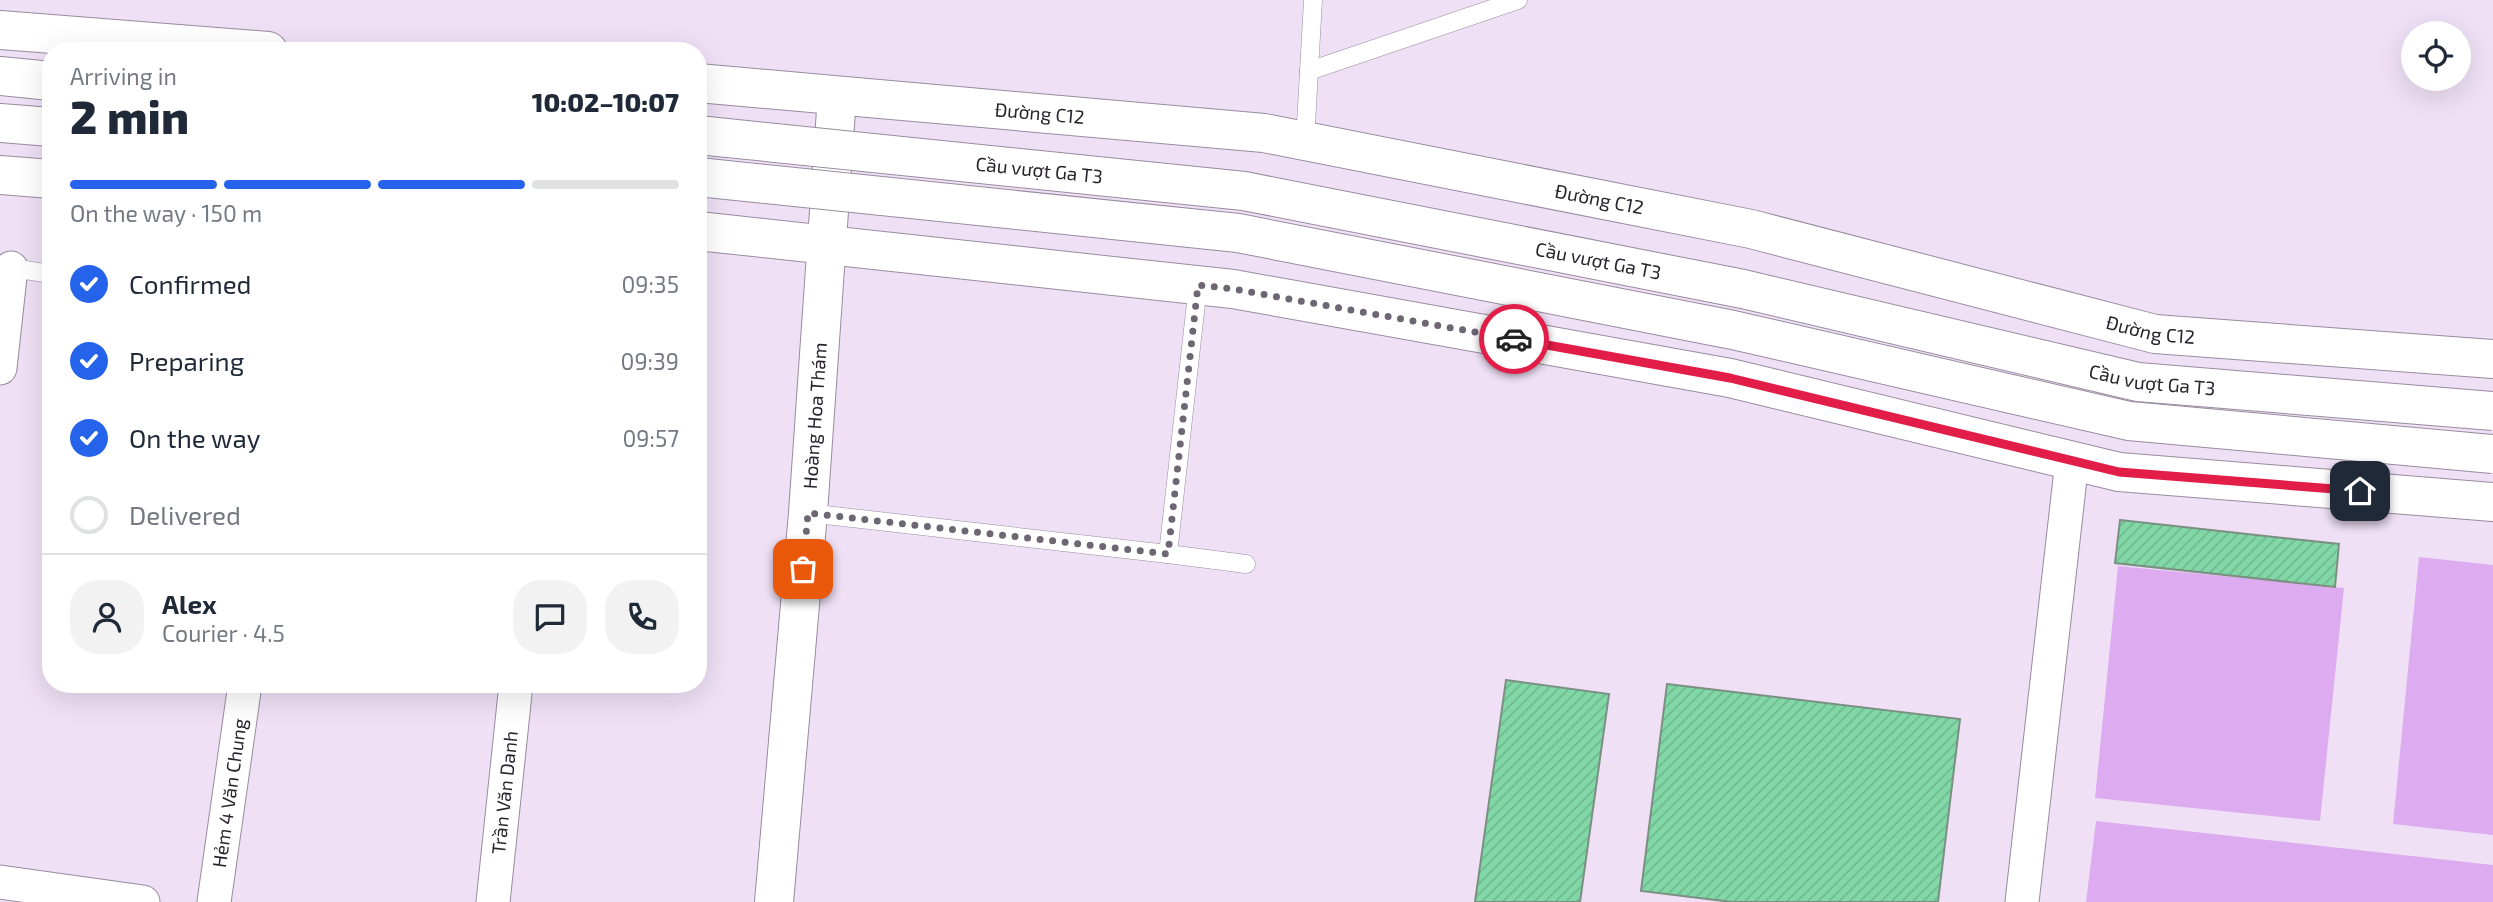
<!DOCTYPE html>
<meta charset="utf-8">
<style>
:root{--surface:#fff;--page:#f2f2f3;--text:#1f2937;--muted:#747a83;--line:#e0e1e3;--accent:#2563eb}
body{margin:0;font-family:"Exo 2",sans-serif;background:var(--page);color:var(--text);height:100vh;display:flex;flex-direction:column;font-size:26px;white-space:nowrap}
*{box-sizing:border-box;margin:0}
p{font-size:23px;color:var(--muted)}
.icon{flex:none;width:38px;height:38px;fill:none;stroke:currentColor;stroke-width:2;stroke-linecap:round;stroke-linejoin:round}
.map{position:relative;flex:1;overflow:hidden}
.details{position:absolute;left:42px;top:42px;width:665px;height:651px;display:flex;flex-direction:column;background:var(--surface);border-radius:28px;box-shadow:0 7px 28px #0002}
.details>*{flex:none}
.fabs{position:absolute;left:2401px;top:21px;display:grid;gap:14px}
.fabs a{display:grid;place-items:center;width:70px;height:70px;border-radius:50%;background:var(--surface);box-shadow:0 7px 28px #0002;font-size:35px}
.pin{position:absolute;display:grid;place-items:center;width:60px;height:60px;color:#fff;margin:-30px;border-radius:14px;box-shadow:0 4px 10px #0006}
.courier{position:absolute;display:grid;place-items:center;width:70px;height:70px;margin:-35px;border:5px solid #e11d48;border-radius:50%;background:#fff;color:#222;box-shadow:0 2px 9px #0007}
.head em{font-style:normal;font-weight:800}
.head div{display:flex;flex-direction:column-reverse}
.head{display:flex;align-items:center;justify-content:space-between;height:119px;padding:0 28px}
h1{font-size:46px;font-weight:800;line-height:52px}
.bar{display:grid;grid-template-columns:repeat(4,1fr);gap:10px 7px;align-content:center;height:84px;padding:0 28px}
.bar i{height:9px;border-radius:5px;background:var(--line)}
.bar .current{background:var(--accent)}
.bar p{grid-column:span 4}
.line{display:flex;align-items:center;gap:18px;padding:0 28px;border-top:2px solid var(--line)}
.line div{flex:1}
.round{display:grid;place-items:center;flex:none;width:74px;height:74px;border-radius:28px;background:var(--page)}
ol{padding:0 28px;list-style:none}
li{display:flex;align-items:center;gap:21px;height:77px}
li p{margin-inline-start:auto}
li .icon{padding:7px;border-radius:50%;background:var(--accent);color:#fff;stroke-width:4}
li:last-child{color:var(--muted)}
li i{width:38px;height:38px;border:4px solid var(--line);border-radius:50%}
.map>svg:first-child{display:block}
.green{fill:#ddacf0}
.building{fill:url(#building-hatch);stroke:#7a9082;stroke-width:2}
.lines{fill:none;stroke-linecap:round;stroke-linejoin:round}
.service-casing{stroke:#998b9f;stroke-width:19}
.minor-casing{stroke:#998b9f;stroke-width:35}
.secondary-casing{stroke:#998b9f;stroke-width:40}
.service{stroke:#fff;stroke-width:18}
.minor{stroke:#fff;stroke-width:33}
.secondary{stroke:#fff;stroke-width:38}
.secondary-bridge-casing{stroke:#998b9f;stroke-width:40;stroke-linecap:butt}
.secondary-bridge{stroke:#fff;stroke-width:38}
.done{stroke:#6e6672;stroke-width:7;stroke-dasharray:0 12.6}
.route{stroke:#e11d48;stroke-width:9}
.labels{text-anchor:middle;stroke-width:5;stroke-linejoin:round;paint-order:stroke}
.street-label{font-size:19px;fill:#29242c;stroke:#fff}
</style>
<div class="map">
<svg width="2493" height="902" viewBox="0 0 2493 902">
<defs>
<pattern id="building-hatch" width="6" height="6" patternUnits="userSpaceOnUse" patternTransform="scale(1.75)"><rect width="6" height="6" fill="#81d8a6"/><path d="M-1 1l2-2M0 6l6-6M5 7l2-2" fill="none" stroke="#6fb98f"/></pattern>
</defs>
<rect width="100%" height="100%" fill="#efe0f5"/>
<g class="green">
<path d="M2419,557L2493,565V835L2393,824Z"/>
<path d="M2118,566L2344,588L2320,821L2095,798Z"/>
<path d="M2096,821L2493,865V902H2086Z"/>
</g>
<g class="building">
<path d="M2120,520L2339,544L2335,587L2115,563Z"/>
<path d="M1506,680L1609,694L1580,902H1475Z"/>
<path d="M1667,684L1960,719L1938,902H1732L1641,891Z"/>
</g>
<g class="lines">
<g class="service-casing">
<g id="service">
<path d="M1309,71L1518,0"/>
<path d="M1305,142L1313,0"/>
<path d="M6,267L51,274"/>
<path d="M1198,285L1168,554L1246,564"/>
<path d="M808,513L1168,554"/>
</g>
</g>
<g class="minor-casing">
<g id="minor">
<path d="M0,368L11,268"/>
<path d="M0,882L143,902"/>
<path id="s1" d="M214,902L245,684"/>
<path id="s2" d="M493,902L516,684"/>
<path d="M2022,902L2072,461"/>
</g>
</g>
<g class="secondary-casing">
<g id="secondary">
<path d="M0,30L268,51"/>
<path d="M0,76L51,81"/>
<path id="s3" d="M698,83L1264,133L1751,229L2155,334L2493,359"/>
<path d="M0,123L51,127"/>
<path d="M0,175L51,179"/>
<path d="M698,231L1233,289L1730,378L2119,472L2493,502"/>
<path id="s4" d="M774,902L808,513L837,96"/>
</g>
</g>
<use href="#service" class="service"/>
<use href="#minor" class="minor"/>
<use href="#secondary" class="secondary"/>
<g class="secondary-bridge-casing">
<g id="secondary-bridge">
<path id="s5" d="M698,135L1244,191L1743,289L2138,382L2493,411"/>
<path d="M698,177L1238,233L1733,330L2129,421L2493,454"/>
</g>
</g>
<use href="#secondary-bridge" class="secondary-bridge"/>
</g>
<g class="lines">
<path class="done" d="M803,569L808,513L1168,554L1198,285L1233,289L1514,339"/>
<path class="route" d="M1514,339L1730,378L2119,472L2360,491"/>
</g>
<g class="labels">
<g class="street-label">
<text dy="7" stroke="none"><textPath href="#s3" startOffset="343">Đường C12</textPath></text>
<text dy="7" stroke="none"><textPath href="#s5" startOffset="343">Cầu vượt Ga T3</textPath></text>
<text dy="7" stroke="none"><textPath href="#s3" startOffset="910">Đường C12</textPath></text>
<text dy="7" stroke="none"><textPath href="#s5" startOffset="910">Cầu vượt Ga T3</textPath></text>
<text dy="7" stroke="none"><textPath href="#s3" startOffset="1477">Đường C12</textPath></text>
<text dy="7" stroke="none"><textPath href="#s5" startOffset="1477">Cầu vượt Ga T3</textPath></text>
<text dy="7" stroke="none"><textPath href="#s4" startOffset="488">Hoàng Hoa Thám</textPath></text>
<text dy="7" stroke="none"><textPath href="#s1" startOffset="110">Hẻm 4 Văn Chung</textPath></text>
<text dy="7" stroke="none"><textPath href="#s2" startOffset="110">Trần Văn Danh</textPath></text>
</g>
</g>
</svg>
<div class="fabs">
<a><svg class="icon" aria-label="locate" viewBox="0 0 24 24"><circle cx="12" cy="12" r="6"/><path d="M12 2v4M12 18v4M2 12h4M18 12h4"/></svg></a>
</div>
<div class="pin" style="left:803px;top:569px;background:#ea580c"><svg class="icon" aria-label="bag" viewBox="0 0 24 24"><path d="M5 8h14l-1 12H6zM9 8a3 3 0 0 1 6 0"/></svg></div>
<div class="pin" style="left:2360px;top:491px;background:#1f2937"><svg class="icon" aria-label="home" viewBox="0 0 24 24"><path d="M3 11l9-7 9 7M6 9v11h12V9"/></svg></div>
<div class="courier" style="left:1514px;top:339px"><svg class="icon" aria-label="car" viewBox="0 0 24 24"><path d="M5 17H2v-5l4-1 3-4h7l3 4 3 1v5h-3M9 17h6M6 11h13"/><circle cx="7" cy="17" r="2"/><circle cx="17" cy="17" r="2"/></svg></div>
<section class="details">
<div class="head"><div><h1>2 min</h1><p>Arriving in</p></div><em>10:02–10:07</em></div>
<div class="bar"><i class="current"></i><i class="current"></i><i class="current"></i><i></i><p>On the way · 150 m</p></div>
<ol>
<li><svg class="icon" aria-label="check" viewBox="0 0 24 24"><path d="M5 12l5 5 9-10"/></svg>Confirmed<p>09:35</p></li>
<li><svg class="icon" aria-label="check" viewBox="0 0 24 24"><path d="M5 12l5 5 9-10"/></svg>Preparing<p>09:39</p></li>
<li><svg class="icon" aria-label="check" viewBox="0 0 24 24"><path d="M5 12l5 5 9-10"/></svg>On the way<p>09:57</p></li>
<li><i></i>Delivered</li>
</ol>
<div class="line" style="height:126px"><a class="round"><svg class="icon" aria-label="person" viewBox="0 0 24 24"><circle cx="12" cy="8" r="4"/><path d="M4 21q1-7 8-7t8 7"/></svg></a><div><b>Alex</b><p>Courier · 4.5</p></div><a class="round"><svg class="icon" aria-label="chat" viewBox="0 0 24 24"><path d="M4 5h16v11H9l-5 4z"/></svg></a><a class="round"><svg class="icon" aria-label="phone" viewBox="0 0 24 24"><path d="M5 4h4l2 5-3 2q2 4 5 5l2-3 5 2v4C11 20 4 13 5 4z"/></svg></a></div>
</section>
</div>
